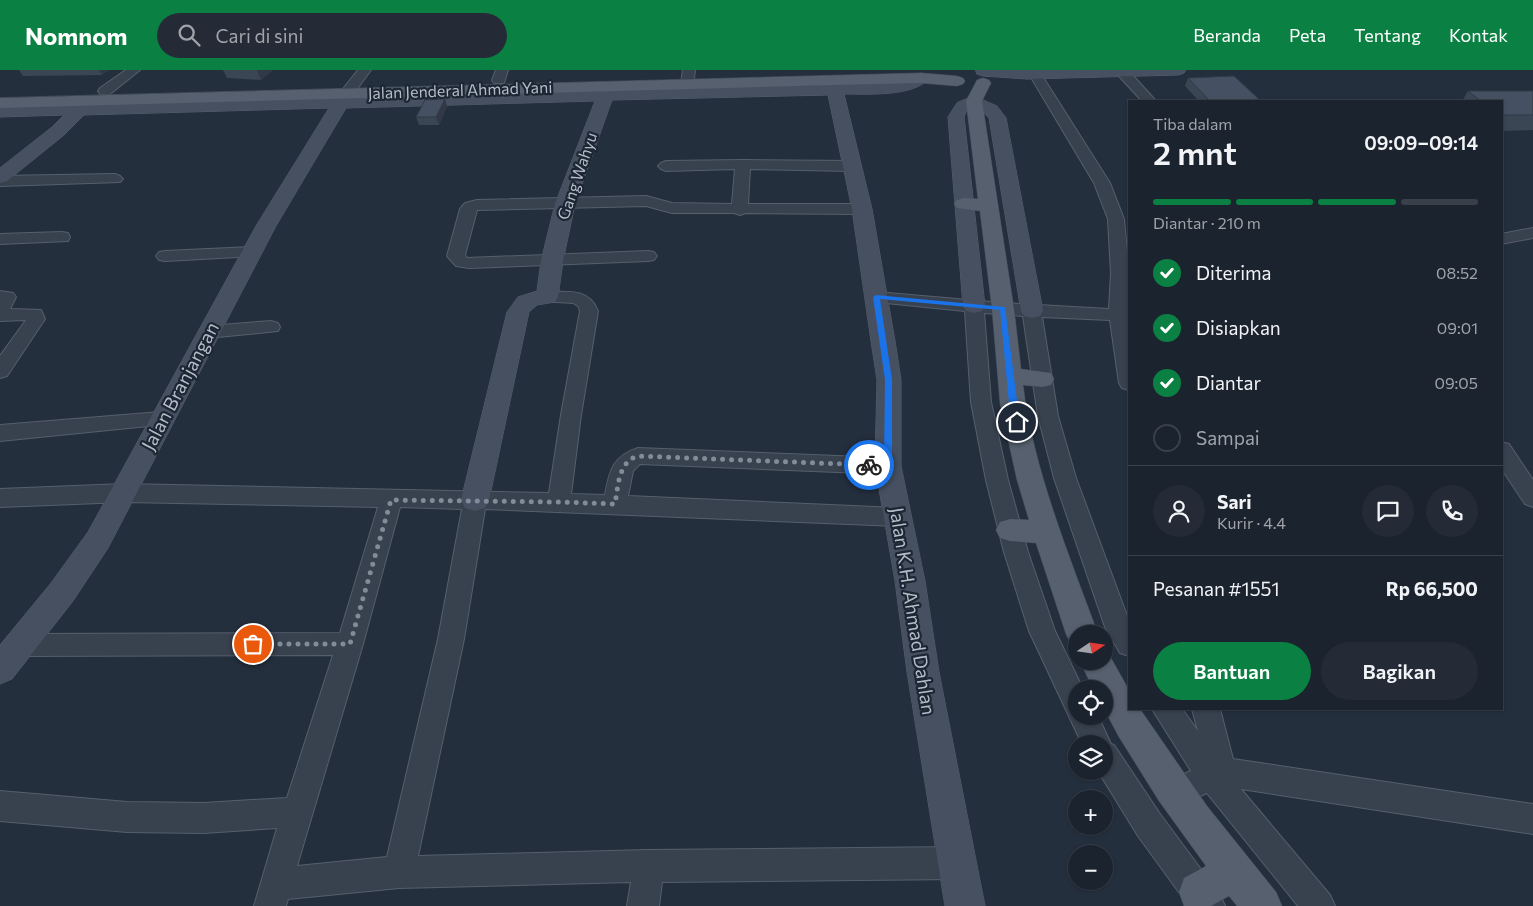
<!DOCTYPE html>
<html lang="id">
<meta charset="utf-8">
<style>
:root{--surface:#1b232e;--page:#242b36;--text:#f1f3f6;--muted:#a0a4aa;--line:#39404a;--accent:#0b8043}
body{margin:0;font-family:Commissioner,sans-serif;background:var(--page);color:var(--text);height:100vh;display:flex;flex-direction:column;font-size:19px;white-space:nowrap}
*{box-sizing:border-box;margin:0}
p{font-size:16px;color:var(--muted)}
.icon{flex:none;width:28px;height:28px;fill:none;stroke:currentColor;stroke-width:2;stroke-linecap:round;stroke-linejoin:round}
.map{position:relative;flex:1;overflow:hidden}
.sheet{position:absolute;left:1128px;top:30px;width:375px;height:610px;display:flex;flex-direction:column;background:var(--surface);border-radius:0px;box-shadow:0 1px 4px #0004,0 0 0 1px var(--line)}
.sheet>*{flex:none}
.needle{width:32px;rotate:77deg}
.buttons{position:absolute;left:1068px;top:555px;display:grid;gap:10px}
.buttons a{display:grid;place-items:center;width:45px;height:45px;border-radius:50%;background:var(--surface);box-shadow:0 1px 4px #0004,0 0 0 1px var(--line);font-size:25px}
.pin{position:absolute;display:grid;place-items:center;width:42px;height:42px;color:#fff;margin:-21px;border:2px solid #fff;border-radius:50%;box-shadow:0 1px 5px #0007}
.courier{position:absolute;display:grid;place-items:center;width:50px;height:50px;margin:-25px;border:4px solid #1a73e8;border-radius:50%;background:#fff;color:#222;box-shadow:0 1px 6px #0007}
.summary em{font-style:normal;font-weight:600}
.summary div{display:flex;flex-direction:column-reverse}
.summary{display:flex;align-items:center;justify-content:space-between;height:85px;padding:0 25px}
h1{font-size:32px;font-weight:600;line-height:38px}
.bar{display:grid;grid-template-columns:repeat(4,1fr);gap:8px 5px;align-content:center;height:60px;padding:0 25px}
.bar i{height:6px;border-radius:4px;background:var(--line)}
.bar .selected{background:var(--accent)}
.bar p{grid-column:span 4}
.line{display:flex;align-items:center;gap:12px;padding:0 25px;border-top:1px solid var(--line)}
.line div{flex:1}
.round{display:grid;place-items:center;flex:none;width:52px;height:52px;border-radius:26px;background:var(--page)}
ol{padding:0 25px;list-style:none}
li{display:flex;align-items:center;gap:15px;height:55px}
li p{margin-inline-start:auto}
li .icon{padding:5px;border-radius:50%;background:var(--accent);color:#fff;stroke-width:4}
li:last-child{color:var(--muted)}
li i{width:28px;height:28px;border:2px solid var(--line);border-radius:50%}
.primary-button{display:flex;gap:10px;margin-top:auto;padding:10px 25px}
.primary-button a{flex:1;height:58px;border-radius:30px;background:var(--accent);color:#fff;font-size:20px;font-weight:600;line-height:58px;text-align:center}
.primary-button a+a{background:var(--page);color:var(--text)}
header{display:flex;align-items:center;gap:30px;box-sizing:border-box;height:70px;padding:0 25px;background:var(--accent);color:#fff}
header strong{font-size:24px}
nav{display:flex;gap:28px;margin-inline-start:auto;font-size:18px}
.search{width:350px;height:45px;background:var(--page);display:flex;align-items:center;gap:12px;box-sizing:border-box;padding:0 18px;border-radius:28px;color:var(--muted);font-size:19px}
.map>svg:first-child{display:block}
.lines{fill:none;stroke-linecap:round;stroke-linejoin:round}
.street-casing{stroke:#565f6c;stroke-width:2}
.secondary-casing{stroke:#565f6c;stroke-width:1}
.primary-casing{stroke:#414a57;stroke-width:1}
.street{fill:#38414e;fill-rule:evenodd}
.secondary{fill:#465061;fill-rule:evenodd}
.primary{fill:#56606e;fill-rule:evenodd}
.wall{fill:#3b4654}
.shaded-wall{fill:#303945}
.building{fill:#455162;stroke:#303945}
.route{fill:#1a73e8}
.done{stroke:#828b98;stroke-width:5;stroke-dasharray:0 9}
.labels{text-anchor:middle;stroke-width:4.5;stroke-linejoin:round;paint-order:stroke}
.far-street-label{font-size:16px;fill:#b4bcc9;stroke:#1d2633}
.street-label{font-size:19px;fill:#b4bcc9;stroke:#1d2633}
</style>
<header>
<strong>Nomnom</strong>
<div class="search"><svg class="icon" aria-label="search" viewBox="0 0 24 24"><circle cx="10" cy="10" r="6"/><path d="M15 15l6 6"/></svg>Cari di sini</div>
<nav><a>Beranda</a><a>Peta</a><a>Tentang</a><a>Kontak</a></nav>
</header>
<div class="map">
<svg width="1533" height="836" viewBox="0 0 1533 836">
<rect width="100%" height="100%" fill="#242f3e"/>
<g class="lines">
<g class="street-casing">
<g id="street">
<path d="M126,0H140L110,24H100L98,21L100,18Z"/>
<path d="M358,0H371L351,27H341L339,24Z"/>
<path d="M496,0H508L504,13H494L492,10Z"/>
<path d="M683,0H695L693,17H683L681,14Z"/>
<path d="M1035,0L1041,4L1110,113L1124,149L1129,203L1127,245L1129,320L1122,318L1119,313L1110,250L1042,247L1058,346L1076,408L1129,551V586L1120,583L1105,557L1054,408L1038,346L1023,246L984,243L991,332L1008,410L1028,482L1055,561L1083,619H1076V646H1098L1111,674L1114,675L1160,744L1220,825L1225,836H1189L1138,766L1098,701H1104V674H1082L1029,561L1004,482L986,410L971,332L965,241L876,232L870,231L867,227L870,223L876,222L1003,233L1109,239L1111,203L1108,149L1094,113L1029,4Z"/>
<path d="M1118,0H1128L1156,31H1142L1118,5L1117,2Z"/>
<path d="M743,90L852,91L857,93L860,96L857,99L852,101L750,99L748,134H862L868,136L870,139L868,142L862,144L746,143L740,145L734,143H672L646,136L477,140L465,185L467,188L648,181L654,182L657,186L654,190L648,191L469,198L456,196L447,186L460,139L465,133L477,130L646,126L672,133L732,134L735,99L666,101L661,99L658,96L661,93L666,91Z"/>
<path d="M115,104L120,106L123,109L120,112L0,116V106Z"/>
<path d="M1533,158V168L1501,174V164Z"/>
<path d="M62,162L68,163L70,167L68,171L0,174V164Z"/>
<path d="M252,177L258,178L261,182L258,186L165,191L159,190L156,186L159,182L165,181Z"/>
<path d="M0,221L13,223L16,227L10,239L41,240L45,249L7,306L0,308V286L26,250L0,251Z"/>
<path d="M547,222C568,222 589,218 598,241L581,345L571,424L605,425C609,401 613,386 638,378L888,388L896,390L899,396L896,402L888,404L640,394L633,401L628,426L898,438L906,441L910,447L906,453L898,456L485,439L464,569L418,786L649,780L958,777L969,782L974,793L969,804L958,809L662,812L659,836H627L631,812L399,818L288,829L286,836H254L277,758L204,763L127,762L0,751V721L127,732L204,733L287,728L333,585L21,586L12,583L8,575L12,567L21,564L340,563L378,437L124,432L0,437V419L124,414L549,423L561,345L580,241L578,236L573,233L541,231L538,227L541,223ZM400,437L462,439L438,569L387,787L297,796L363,574Z"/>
<path d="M271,251L278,253L280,257L278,261L208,268L201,266L199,262L201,258L208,256Z"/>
<path d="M161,342L168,344L171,349L168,354L0,371V355Z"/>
<path d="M1501,372L1509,374L1533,410V437L1525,434L1501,398Z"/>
<path d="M1152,639H1182L1198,661L1192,639H1220L1233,689L1533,734V764L1241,719L1330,825L1335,836H1298L1207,723L1175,737L1165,732L1160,722L1165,712L1191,701Z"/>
</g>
</g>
<g class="secondary-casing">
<g id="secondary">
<path d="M976,0H1186L1184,3L1178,5L1027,9L983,6L977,4Z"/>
<path d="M921,3L927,5L929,8C915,27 866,24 844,24L872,139L895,271L901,310V396L925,511L939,602L985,836H945L907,602L895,511L875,396L877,310L871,271L852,139L828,25L612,30L575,134L563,191L558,227L555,232L537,235L529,242L489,430L485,438L475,441L465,438L461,430L507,242L518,227L537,221L541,191L555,134L595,31L346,38L276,156L108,478L73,531L12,609L0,614V575L51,513L88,462L256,156L329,38L84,45L64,65L7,111L0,113V98L52,57L64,45L0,47V37L75,35C80,29 84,27 92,29L93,34L335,28L340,21H352L354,24L352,28L599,21L603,13H615L617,16L615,20L826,15L825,10L827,7H839L842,14L901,12Z"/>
<path d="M974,26L997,36L1006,48L1043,241L1040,246L1032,248L1024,246L1021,241L989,48L985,44L973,37L966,42L964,47L985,236L982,241L974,243L966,241L963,236L948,47L957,33Z"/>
</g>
</g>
<g class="primary-casing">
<g id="primary">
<path d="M921,3L957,6L963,8L965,11L963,14L957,16L921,13L833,15L0,38V28Z"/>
<path d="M983,8L989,10L991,13L982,31L1014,239L1021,299L1051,303L1054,309L1051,315L1042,317L1023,315C1033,398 1069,485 1098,564H1076V576L1071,574L1066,564L1036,473L1010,471L1000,468L996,460L1000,452L1010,449L1029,450L1017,410L1000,333L992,239L980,141L957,138L954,134L957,130L964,128L978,129L966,31L977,10Z"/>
<path d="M1104,579L1107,581L1129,620V639H1140L1207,736L1276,822L1282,836H1237L1229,826L1211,836H1184L1179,822L1184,808L1206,796L1159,731L1119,667L1104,639V619H1093L1080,591H1104Z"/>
</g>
</g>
<use href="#street" class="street"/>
<use href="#secondary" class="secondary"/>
<use href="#primary" class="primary"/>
</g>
<g class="wall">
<path d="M19,0H109L102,5L23,6Z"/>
<path d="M223,0H273L261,10L227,8Z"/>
<path d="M1188,8L1261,31H1199L1185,16Z"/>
<path d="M1468,21H1533V60L1501,61V31H1462Z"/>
<path d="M445,29L447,37L439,55H419L416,47Z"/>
</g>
<g class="shaded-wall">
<path d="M99,0H109L102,5Z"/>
<path d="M257,0H273L261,10Z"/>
<path d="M445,29L447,37L439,55L436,47Z"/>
</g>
<g class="building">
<path d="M1234,6L1261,31H1210L1188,8Z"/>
<path d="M1468,21H1533V45H1501V31H1481Z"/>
<path d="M445,29L436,47H416L425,30Z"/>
</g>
<path class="route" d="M876,225L1005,237L1020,354L1013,352L1009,333L1000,240L880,229L892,310V396L888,399L866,397V393H884L885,310L873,227Z"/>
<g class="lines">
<path class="done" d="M253,574H350L391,430L559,432L615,434C618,418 618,391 638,386L869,395"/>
</g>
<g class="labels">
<g class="far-street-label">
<text transform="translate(460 20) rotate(-2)" y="6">Jalan Jenderal Ahmad Yani</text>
<text transform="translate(577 106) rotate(-71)" y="6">Gang Wahyu</text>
</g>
<g class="street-label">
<text transform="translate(180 316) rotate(-62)" y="7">Jalan Branjangan</text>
<text transform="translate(913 541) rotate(81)" y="7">Jalan K.H. Ahmad Dahlan</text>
</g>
</g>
</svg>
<div class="buttons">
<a><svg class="needle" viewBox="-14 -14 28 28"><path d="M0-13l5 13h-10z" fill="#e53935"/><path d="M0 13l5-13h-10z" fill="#a0a4aa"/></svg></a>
<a><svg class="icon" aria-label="locate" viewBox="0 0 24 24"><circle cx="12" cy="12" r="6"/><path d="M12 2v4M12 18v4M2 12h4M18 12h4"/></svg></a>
<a><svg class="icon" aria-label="layers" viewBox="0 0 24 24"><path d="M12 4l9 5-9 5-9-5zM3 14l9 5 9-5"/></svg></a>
<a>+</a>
<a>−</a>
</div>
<div class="pin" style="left:253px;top:574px;background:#ea580c"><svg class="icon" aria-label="bag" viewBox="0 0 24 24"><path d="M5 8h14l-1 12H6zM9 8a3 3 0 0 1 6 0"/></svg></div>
<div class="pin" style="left:1017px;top:352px;background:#1f2937"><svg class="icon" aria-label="home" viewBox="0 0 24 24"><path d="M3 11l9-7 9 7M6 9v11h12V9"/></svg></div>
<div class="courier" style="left:869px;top:395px"><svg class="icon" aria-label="bike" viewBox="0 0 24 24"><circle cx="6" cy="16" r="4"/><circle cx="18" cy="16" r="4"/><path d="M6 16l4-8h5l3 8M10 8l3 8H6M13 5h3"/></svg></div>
<section class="sheet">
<div class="summary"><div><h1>2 mnt</h1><p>Tiba dalam</p></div><em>09:09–09:14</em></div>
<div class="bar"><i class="selected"></i><i class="selected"></i><i class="selected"></i><i></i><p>Diantar · 210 m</p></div>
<ol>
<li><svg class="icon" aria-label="check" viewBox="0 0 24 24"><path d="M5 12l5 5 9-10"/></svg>Diterima<p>08:52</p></li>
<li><svg class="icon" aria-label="check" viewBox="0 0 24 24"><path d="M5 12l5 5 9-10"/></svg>Disiapkan<p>09:01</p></li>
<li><svg class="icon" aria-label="check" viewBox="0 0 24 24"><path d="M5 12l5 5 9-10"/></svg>Diantar<p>09:05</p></li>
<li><i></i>Sampai</li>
</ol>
<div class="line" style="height:90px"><a class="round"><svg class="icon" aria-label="person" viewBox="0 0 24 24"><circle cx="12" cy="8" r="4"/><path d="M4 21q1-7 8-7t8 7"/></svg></a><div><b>Sari</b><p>Kurir · 4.4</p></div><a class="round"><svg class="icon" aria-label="chat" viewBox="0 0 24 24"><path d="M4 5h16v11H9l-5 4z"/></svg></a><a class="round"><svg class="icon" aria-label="phone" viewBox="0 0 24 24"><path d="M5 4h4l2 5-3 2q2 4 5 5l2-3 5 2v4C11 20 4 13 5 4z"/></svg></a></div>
<div class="line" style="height:65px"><div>Pesanan #1551</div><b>Rp 66,500</b></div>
<div class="primary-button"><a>Bantuan</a><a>Bagikan</a></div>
</section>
</div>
